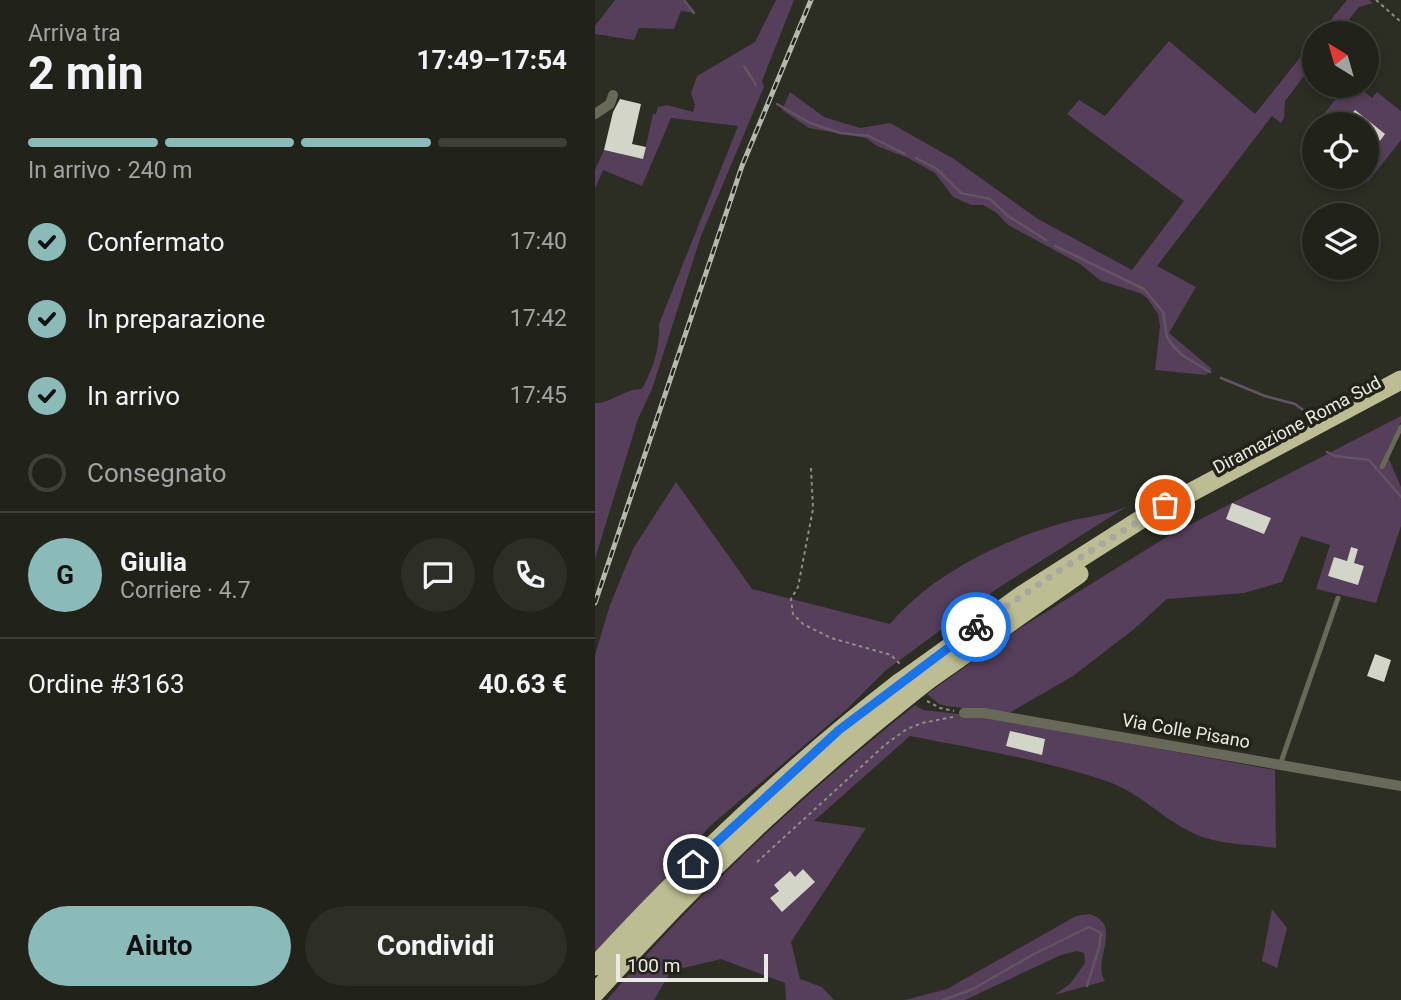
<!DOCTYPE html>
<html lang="it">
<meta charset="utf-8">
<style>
:root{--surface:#21221a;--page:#2d2f27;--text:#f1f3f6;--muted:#a2a4a2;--line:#3e3f39;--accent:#8bbbb9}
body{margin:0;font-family:Roboto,sans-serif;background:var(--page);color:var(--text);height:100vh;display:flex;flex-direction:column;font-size:26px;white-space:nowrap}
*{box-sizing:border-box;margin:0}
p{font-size:23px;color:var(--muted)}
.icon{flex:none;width:38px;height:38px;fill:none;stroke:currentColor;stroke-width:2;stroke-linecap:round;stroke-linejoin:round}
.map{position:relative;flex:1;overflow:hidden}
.drawer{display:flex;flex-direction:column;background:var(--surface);width:595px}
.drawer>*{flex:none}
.needle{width:46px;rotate:323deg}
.fabs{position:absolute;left:707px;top:21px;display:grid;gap:14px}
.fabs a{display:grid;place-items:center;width:77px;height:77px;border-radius:50%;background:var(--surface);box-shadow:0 4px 10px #0003,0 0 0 2px var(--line);font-size:35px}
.scale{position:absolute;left:21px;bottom:18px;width:152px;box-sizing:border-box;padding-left:7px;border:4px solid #e9eae3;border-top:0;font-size:19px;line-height:24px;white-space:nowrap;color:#e9eae3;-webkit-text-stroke:5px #23231a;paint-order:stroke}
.pin{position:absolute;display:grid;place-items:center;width:60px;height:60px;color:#fff;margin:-30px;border:4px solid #fff;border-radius:50%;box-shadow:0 2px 7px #0007}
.courier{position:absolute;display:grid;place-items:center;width:70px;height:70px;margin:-35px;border:5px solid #1a73e8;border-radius:50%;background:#fff;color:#222;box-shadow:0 2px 9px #0007}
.summary em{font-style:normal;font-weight:700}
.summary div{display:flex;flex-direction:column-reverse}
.summary{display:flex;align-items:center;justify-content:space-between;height:119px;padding:0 28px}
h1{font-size:46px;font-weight:700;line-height:52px}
.bar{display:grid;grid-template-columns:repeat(4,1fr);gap:10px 7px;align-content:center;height:84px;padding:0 28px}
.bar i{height:9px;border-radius:5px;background:var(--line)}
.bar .active{background:var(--accent)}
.bar p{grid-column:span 4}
.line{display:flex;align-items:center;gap:18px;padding:0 28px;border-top:2px solid var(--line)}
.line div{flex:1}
.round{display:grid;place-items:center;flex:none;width:74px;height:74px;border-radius:37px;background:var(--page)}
ol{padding:0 28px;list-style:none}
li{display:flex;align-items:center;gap:21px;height:77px}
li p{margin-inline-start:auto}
li .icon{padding:7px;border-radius:50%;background:var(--accent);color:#111;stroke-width:4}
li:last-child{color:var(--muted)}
li i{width:38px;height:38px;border:4px solid var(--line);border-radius:50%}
.cta{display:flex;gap:14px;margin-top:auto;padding:14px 28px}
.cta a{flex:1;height:80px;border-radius:42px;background:var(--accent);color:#111;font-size:28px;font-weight:700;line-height:80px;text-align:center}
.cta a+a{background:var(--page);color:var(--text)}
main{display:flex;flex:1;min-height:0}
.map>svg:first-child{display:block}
.green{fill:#553f5a;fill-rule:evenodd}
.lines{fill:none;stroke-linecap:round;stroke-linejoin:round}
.stream{stroke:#635464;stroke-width:2.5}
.building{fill:#d4d5c9}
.path{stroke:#8d8e85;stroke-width:2;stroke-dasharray:3.5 3.5;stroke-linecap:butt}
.service{stroke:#686958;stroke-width:5}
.minor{stroke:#686958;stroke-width:10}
.motorway{stroke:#bcbd92;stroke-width:19}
.rail-casing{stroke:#b6b7af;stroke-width:5}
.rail{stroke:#23231a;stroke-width:2.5;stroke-dasharray:8;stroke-linecap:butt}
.motorway-bridge{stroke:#bcbd92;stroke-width:19}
.done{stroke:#a7a8a0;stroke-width:7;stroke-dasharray:0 12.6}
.route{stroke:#1a73e8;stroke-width:9}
.labels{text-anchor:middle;stroke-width:7;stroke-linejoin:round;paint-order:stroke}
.street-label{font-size:18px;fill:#e9eae3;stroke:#23231a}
</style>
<main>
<section class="drawer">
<div class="summary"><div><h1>2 min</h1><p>Arriva tra</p></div><em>17:49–17:54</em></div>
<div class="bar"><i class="active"></i><i class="active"></i><i class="active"></i><i></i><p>In arrivo · 240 m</p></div>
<ol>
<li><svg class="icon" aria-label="check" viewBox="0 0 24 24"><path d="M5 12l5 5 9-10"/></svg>Confermato<p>17:40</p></li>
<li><svg class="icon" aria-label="check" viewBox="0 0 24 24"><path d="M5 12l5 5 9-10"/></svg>In preparazione<p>17:42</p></li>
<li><svg class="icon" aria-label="check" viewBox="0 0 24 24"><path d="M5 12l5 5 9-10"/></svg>In arrivo<p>17:45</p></li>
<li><i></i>Consegnato</li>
</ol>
<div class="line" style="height:126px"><b class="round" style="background:var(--accent);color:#111">G</b><div><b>Giulia</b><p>Corriere · 4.7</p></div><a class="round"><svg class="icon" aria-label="chat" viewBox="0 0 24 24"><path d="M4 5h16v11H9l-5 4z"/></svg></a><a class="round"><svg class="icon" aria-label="phone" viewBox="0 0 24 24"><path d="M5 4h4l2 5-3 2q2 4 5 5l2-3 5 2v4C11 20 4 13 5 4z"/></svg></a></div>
<div class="line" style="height:91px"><div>Ordine #3163</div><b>40.63 €</b></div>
<div class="cta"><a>Aiuto</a><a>Condividi</a></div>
</section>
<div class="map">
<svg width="806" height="1000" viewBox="0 0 806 1000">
<rect width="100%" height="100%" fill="#2c2d23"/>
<g class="green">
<path d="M20,0H89L99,13L86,11L79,29L44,28L39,40L0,34V26Z"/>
<path d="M181,0H199L167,81L169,87L106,236L57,389L43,419L0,559V403C18,403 30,388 47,389C59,367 65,348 64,324L143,126L76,118L47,186L8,170L0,189V170L9,150L48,159L58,114H61L63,107L72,105L98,112L100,105L96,93L102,76L160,42Z"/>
<path d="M752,0H774L778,3L764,7L743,33H725Z"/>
<path d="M719,40V63L690,101L689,118L686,123L677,116L562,266L601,287L574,333L617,369L611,375L560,370L565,326L563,314L552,298L545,293L506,281L485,264L413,225L402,213L388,205H376L358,197L340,173L313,158L282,146L271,138L214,128L187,110L195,92L229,117L265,128L295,123L359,159L443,219L537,270L589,201L472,114L484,100L510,116L574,41L660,114Z"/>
<path d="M751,86H762L777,98L782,92L806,111V140L773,182L766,177H772V124H721Z"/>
<path d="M806,416V422L791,452L806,487V526L781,603L721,589L735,545L706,536L687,582L649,593L572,599L538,630L478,676L414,713L351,706L344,704L332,694L419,632L573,536ZM756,547L763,549L759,563L769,566L763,585L733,576L739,557L752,561Z"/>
<path d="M81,482L157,589L295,624C338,572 415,536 479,520C497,516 514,514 531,507L400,590L290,671L252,709L114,827L0,958V655L15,605L38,549Z"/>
<path d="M320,705L328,710L390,717L680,770L681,848C652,844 618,845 592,830C565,816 544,793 514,782C450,760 381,749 315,736L219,821L271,828L196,942L205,979L227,987L239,1000H191L190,983L126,959L76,971L59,1000H12C104,891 209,794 320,705ZM208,869L220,882L187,911L175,898L184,891L179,885L200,877Z"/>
<path d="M677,909L692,928L682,968L667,961Z"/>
<path d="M494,914C530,924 496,961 510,981L459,995L475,984L490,963L489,953L482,951L466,955L370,1000H310L352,989L481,916Z"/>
</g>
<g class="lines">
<g class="stream">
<path d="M89,0L99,13"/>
<path d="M149,66L161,85"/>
<path d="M182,104L215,123L245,133L274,136L310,154"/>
<path d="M321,158L342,169L366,193L395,199L413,216L451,240"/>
<path d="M460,246L549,289L568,312L572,337L578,346L587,355L615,372"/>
<path d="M626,378L670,396L700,404L708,410"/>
<path d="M732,452L740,456L774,460L806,497"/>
<path d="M348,1000L378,989L439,954L494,927L506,933L504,948L492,986"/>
</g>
</g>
<g class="building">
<path d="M25,99L46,104L37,144L51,147L48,159L9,150L18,112Z"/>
<path d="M760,110L790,134L782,145L772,137V124H749Z"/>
<path d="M637,503L676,518L669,534L631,519Z"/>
<path d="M756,547L763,549L759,563L769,566L763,585L733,576L739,557L752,561Z"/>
<path d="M780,654L796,660L789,682L772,676Z"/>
<path d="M415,731L450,739L447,755L411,746Z"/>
<path d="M208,869L220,882L187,912L175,898L184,891L179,885L195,871L200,877Z"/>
</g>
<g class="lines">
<g class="path">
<path d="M781,0L806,22"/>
<path d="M216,468L218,509L203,587L196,599L198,614L208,624L236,638L296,655L306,665"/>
<path d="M332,701L345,708L359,711"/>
<path d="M162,862L291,744L312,729L327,723L358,717"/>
</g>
<g class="service">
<path d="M787,467L806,427"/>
<path d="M685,765L743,598"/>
</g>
<g class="minor">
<path d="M0,114L15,104L18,95"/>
<path d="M369,713H389L806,786"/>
</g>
<g class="motorway">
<path d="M324,669L427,595L548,518L806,380"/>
<path d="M333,680L484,574"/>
<path d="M0,966C94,864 194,768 304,683"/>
<path d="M0,993C96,885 201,785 314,695"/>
</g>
<g class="rail-casing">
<path id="rail" d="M0,603L147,166L216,0"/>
</g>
<use href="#rail" class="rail"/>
<g class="motorway-bridge">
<path d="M304,683L324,669"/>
<path d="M314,695L333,680"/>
</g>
</g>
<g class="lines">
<path class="done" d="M381,627L465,570L570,505"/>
<path class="route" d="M98,864L244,730L381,627"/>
</g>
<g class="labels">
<g class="street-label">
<text transform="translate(702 425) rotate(-28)" y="6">Diramazione Roma Sud</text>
<text transform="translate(591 731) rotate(10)" y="6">Via Colle Pisano</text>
</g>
</g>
</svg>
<div class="fabs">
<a><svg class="needle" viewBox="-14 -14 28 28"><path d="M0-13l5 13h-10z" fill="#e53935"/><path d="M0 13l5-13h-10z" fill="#a2a4a2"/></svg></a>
<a><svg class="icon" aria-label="locate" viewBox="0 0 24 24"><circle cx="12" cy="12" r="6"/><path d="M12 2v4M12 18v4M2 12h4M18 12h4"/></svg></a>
<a><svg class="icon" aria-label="layers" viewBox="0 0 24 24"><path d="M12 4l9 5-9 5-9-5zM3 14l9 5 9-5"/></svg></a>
</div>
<div class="scale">100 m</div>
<div class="pin" style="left:570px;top:505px;background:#ea580c"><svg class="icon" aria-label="bag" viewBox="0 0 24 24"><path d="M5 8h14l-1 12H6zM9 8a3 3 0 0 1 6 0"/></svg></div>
<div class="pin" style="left:98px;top:864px;background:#1f2937"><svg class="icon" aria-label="home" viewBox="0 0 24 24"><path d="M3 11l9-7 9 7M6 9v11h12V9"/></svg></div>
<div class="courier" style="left:381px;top:627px"><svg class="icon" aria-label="bike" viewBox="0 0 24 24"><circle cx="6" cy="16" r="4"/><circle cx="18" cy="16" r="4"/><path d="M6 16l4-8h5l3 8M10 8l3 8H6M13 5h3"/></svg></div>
</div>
</main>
